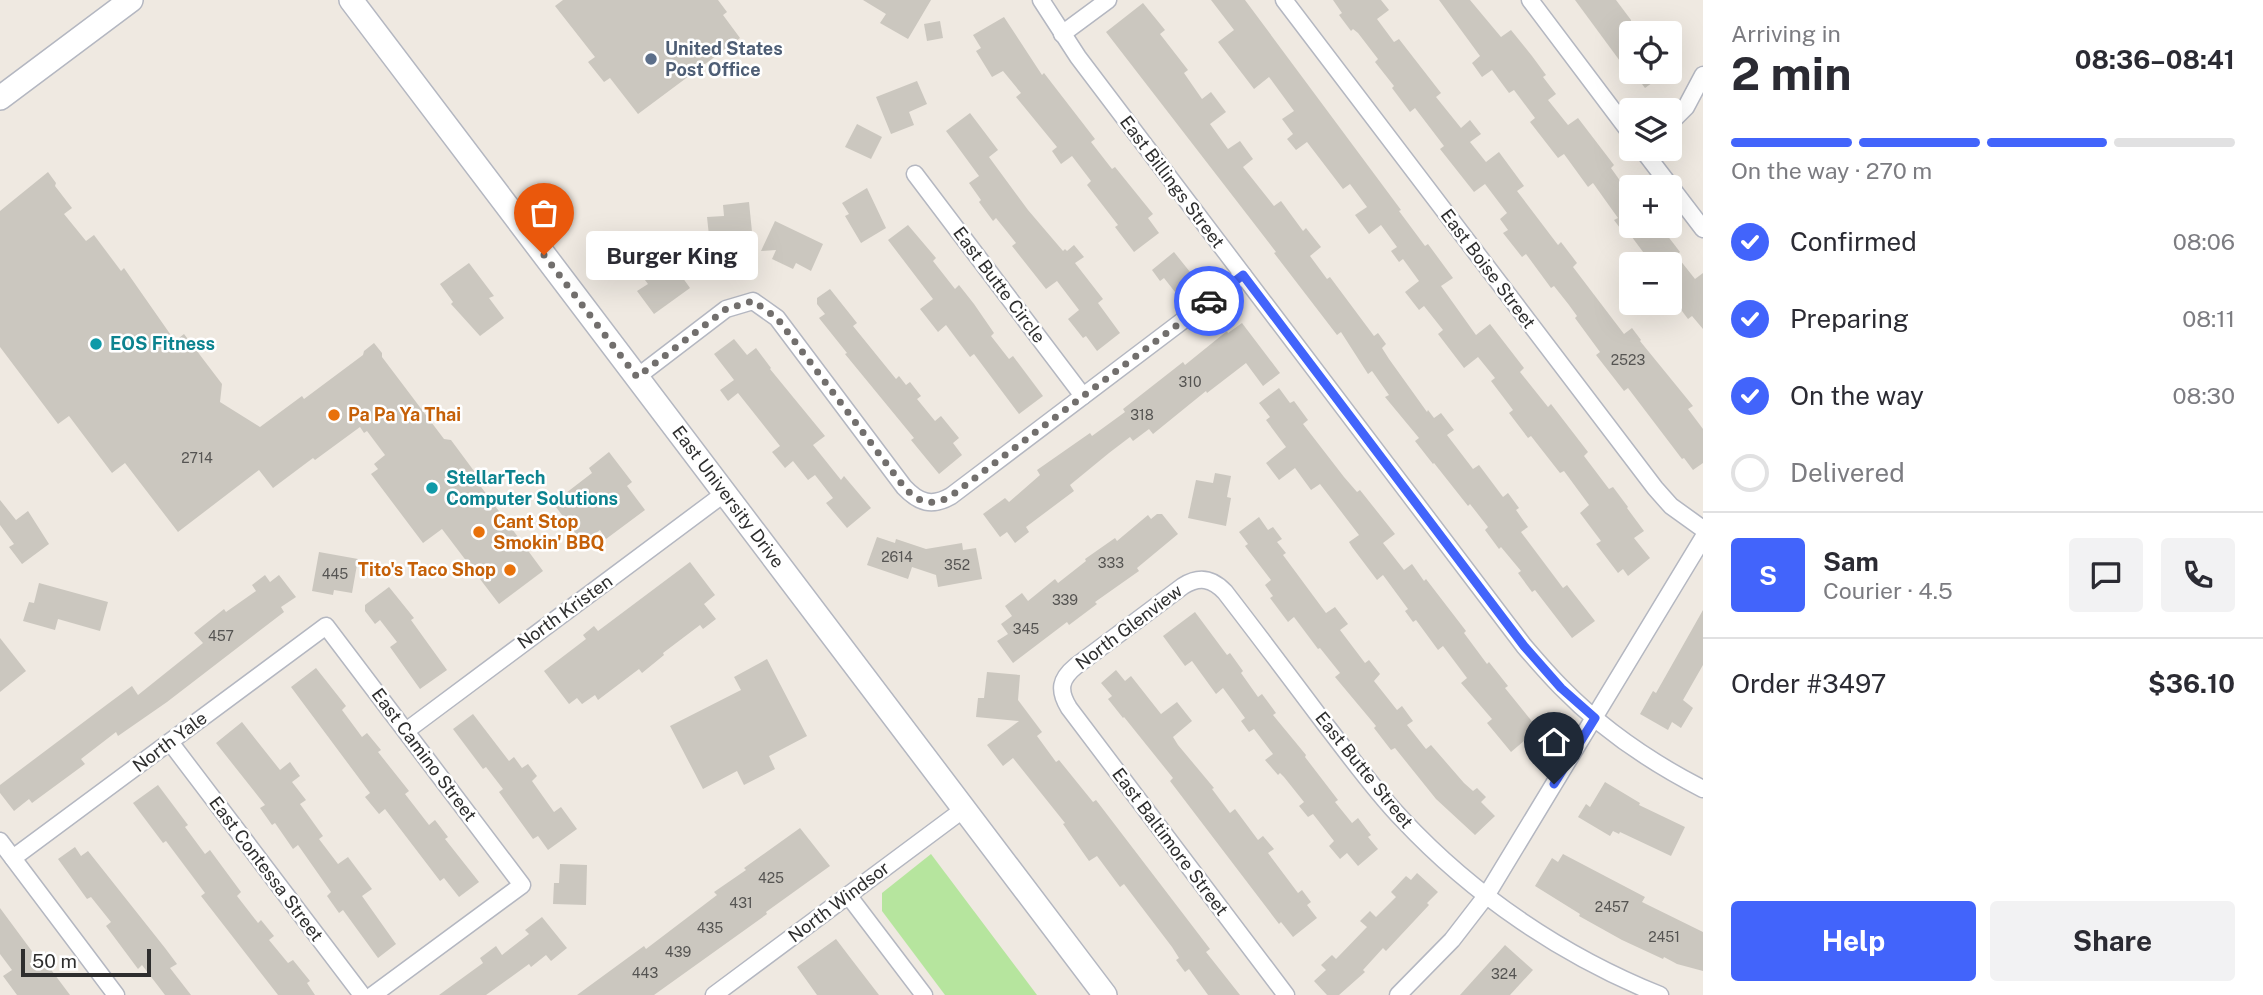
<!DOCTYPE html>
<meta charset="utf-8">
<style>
:root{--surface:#fff;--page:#f2f2f3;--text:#2b2b33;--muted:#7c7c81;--line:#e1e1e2;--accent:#4264fb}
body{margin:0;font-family:"Public Sans",sans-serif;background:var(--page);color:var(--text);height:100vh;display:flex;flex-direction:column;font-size:26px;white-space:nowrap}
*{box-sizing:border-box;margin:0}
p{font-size:23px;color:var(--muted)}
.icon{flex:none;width:38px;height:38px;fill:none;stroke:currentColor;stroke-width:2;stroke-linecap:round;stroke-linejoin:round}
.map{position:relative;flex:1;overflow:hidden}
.panel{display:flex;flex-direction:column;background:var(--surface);width:560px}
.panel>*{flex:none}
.controls{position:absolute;left:1619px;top:21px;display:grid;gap:14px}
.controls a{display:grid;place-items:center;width:63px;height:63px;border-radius:7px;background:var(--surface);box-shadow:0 7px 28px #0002;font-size:35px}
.scale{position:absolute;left:21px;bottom:18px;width:130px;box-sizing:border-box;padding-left:7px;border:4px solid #2e2e2e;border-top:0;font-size:19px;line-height:24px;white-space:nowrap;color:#2e2e2e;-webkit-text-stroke:5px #fff;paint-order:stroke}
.pin{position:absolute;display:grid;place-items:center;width:60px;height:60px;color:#fff;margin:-72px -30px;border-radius:50% 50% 50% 0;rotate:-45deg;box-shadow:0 0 7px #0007}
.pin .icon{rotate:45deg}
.courier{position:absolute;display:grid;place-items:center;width:70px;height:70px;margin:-35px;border:5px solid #4264fb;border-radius:50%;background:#fff;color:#222;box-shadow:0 2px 9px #0007}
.bubble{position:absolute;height:49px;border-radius:7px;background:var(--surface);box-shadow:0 7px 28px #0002;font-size:23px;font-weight:700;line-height:49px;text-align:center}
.head em{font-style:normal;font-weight:700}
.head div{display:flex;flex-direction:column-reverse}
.head{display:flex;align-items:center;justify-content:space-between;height:119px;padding:0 28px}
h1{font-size:46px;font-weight:700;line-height:52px}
.bar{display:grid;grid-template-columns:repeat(4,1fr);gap:10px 7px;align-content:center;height:84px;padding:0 28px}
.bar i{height:9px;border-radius:5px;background:var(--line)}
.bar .current{background:var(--accent)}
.bar p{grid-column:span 4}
.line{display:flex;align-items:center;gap:18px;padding:0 28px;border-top:2px solid var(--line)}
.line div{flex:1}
.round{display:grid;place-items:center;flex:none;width:74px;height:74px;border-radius:7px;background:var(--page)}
ol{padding:0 28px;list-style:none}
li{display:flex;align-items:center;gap:21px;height:77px}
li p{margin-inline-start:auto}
li .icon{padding:7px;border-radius:50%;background:var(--accent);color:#fff;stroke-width:4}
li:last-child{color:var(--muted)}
li i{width:38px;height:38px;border:4px solid var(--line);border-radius:50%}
.button{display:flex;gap:14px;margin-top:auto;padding:14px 28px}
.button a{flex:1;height:80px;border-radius:7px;background:var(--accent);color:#fff;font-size:28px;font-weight:700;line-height:80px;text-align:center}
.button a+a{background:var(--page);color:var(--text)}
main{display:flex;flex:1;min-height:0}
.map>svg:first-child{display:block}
.green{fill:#b6e59e}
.building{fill:#cbc7bf}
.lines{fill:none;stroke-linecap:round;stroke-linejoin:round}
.street-casing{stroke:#b4b7c1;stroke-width:19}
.secondary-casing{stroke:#b4b7c1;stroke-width:26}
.street{stroke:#fff;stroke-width:16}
.secondary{stroke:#fff;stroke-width:23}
.done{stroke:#726f6d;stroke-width:7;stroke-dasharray:0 12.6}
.route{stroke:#4264fb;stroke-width:9}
.service-dot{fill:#5c6f8a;stroke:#fff;stroke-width:2.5}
.culture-dot{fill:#0f9aa8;stroke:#fff;stroke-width:2.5}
.food-dot{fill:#e8710a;stroke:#fff;stroke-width:2.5}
.labels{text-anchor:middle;stroke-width:5;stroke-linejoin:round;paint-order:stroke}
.number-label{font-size:14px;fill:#555452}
.service-label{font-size:18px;font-weight:bold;fill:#4e5e75;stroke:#fff;text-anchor:start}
.street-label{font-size:18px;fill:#2e2e2e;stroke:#fff}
.culture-label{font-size:18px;font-weight:bold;fill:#0d838f;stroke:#fff;text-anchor:start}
.food-label{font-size:18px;font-weight:bold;fill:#c56008;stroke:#fff;text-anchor:start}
</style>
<main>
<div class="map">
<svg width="1703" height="995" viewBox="0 0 1703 995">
<rect width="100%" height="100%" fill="#efe9e1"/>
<path class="green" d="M931,854L1037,995H945L882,911V893Z"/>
<g class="building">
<path d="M563,0H718L727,12L723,15L740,38L638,114L610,78L604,82L588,62L595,57L555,6Z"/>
<path d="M863,0H931L908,39L880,23L886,14Z"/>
<path d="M1211,0H1245L1401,210L1399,211L1425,246L1428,244L1453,278L1441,286L1476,335L1490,324L1524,368L1520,372L1548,407L1551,404L1588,452L1584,456L1609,489L1613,487L1628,507L1627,508L1644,531L1634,538L1650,558L1628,576L1623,569L1618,573L1596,544L1601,541L1580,513L1589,505L1564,471L1560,473L1531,436L1528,438L1509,413L1513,410L1491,381L1495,378L1478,357L1464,368L1438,334L1443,330L1424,306L1419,310L1405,292L1419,281L1403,259L1399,262L1391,251L1397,247L1381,225L1369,234L1355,215L1367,207L1350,184L1343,189L1307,142L1296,150L1287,139L1293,134L1282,119L1294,111L1269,77L1254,89L1218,42L1234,30Z"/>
<path d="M1333,0H1381L1389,10L1377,19L1394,42L1399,39L1441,93L1436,97L1461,128L1470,120L1481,134L1470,142L1486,162L1499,152L1524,186L1517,191L1558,245L1561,242L1577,263L1573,267L1624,334L1632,328L1641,340L1640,341L1693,406L1688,409L1703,429V463L1693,470L1684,458L1682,459L1628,388L1624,391L1596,355L1600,352L1575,318L1577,316L1569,305L1554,286L1551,288L1526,254L1522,257L1503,233L1508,230L1500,219L1507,213L1485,184L1474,192L1440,149L1444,146L1415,108L1410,112L1392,88L1394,86L1375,62L1378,59L1358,33L1353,29L1351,31L1339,15L1342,13Z"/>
<path d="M1439,0H1470L1501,37L1511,30L1532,56L1546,75L1543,77L1556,94L1548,100L1568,125L1578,118L1614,165L1611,168L1631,196V226H1660L1680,252L1676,255L1695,279L1703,273V329L1692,316L1688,319L1670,295V264H1652L1626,229L1623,232L1614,220L1618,218L1593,183L1588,187L1564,154L1558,158L1530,122L1535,118L1514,90L1509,93L1492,70L1482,77L1472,63L1480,56Z"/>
<path d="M1575,0H1616L1631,20V76Z"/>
<path d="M1143,3L1165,30L1160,34L1188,70L1184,73L1202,99L1211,92L1226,112L1210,124L1228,149L1240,141L1253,159L1243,167L1274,206L1281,201L1303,231L1306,228L1321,247L1310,256L1327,279L1330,277L1374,336L1378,333L1386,344L1382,348L1389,359L1427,412L1428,410L1434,418L1441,413L1454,430L1447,435L1473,469L1479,465L1503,497L1508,493L1519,508L1516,510L1528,527L1521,532L1563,588L1567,585L1595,621L1572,638L1535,590L1532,592L1518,573L1521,571L1501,547L1499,549L1485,530L1488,527L1470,504L1468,506L1434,463L1433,464L1415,441L1419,438L1385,397L1389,395L1372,371L1368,374L1341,332L1337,335L1274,253L1276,252L1106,32Z"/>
<path d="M1004,17L1042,75L1044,73L1095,139L1091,142L1112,169L1115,167L1153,214L1148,218L1159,233L1134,252L1115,227L1118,225L1087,185L1091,181L1072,156L1061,164L1052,151L1057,147L1016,97L1021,93L1003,71L992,77L976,51L981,48L973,35Z"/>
<path d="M940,21L943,38L927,41L924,24Z"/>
<path d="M1633,72H1667L1645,88Z"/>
<path d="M917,81L927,104L909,112L914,125L891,134L876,97Z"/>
<path d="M970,113L998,150L989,157L1028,210L1063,251L1065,249L1067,251L1074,245L1084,257L1075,263L1103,299L1098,303L1120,333L1097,351L1086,336L1083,338L1068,319L1079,310L1057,281L1046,289L1012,246L1016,243L996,218L993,221L979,202L981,200L969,183L979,176L946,131Z"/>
<path d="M857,124L882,137L871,159L845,147Z"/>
<path d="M48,172L56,183L55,186L72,208L64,214L86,241L94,235L121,271L124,268L175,341L184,334L222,384L220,402L260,427L302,396L304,399L363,355L364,351L374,343L382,353V357L444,439L451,440L474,471L476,480L543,571L499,604L442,529L423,543L371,474L378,469L374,464L385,455L367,431L364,433L360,427L315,460L313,458L273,488L259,470L178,532L125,463L112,473L69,416L58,424L0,347V211Z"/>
<path d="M867,188L886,228L861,243L845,216L849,214L842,203Z"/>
<path d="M749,202L754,252L735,253L734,243L710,245L707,217L724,216L723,205Z"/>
<path d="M775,221L823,244L811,271L796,263L793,269L772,259L776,250L761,251Z"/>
<path d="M908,225L936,258L933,261L955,289L959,285L974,304L994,333L991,336L1009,359L1013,356L1043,396L1019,414L974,354L970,357L946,325L938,332L920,309L933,299L888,240Z"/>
<path d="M1174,252L1194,277L1175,292L1164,278L1160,281L1152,270Z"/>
<path d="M665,253L690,288L654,314L637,291L648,284L639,272Z"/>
<path d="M469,263L494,296L489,298L504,318L480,336L451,304L453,302L440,284Z"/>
<path d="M830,289L857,323L853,326L896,379L899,376L906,385L910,382L921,396L917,399L935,421L941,416L959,438L953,443L962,455L939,474L911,440L914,438L845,354L847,353L819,318L825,314L817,304V298Z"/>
<path d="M1242,323L1280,373L1263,386L1246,363L1207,393L1206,391L1153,434L1149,429L1133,441L1130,437L1109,453L1070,485L1074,491L1026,527L1029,532L1015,543L1007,532L1000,537L983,514L1005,498L1009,502L1040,475L1037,470L1090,433L1092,436L1125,412L1123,409L1183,362L1185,365L1227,331L1228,333Z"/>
<path d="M734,339L747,355L756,348L771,368L770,369L825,436L813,445L841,480L844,476L871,508L847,528L826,503L833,498L815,475L808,480L793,461L785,468L772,452L780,446L738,393L728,401L720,390L734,380L714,354Z"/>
<path d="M1279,388L1290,403L1294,401L1308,420L1303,424L1344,477L1357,492L1360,490L1395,534L1383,543L1404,570L1412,564L1424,581L1426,579L1466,631L1464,633L1487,664L1489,662L1508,686L1505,688L1538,729L1511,752L1487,723L1492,719L1461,683L1467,678L1443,646L1438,650L1416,620L1413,622L1405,611L1408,609L1383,575L1377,580L1352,547L1349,542L1359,535L1320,484L1311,490L1295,468L1279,480L1266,463L1286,447L1266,420L1270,417L1259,403Z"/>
<path d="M609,452L632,482L627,486L645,510L606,539L600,530L583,543L553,503L592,473L589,468Z"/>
<path d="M1215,473L1231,476L1227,497L1231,498L1226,526L1188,518L1196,480L1213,483Z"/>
<path d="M0,500L16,520L28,511L49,544L22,564L9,547L14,544L0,525Z"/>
<path d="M1157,514H1162L1178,534L1137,568L1139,571L1095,602L1097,604L1069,625L1067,622L1013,663L997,641L1008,634L1001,624L1012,616L1005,606L1022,593L1028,601L1055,579L1058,583L1086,561L1085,559L1115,538L1117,541L1148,515L1151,519Z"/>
<path d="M1259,517L1268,530L1273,527L1282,539L1277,542L1286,553L1283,555L1326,613L1335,607L1348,624L1340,630L1365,663L1369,660L1380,674L1374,681L1397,710L1402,706L1413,721L1407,725L1426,749L1431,745L1464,783L1473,791L1477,788L1486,797L1481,802L1495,816L1475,835L1436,799L1395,748L1391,750L1374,728L1376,726L1335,677L1340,673L1320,648L1318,649L1294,617L1288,622L1270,598L1273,596L1265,585L1271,580L1245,546L1248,544L1239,532Z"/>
<path d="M877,537L895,543L896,539L926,549L962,543L963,550L976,548L982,579L938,587L936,575L912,567L908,579L867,565Z"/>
<path d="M319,552L358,559L352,593L334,590L333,595L312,591Z"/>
<path d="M690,562L715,595L704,604L716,619L703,629L700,625L663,653L664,655L642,673L639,669L598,700L595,695L582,704L577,698L569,704L544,671L586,639L583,635L594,626L598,631Z"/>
<path d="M265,575L270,582L279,575L296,597L281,607L284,612L167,702L118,736L116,732L81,759L85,764L32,803L29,799L14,811L0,793V785L109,703L132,686L138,695L203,643L194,633L224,609L226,612L256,591L252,585Z"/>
<path d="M39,583L108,602L100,631L58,619L55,630L23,621L29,602L34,603Z"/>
<path d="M389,587L414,618L411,620L447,670L420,689L390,647L397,642L380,620L375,624L365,611V605Z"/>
<path d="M1703,610V665L1683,700L1693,708L1681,728L1672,722L1668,730L1640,714L1653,691L1656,693Z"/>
<path d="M1195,612L1227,655L1230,653L1243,671L1241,673L1258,697L1262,694L1276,713L1273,715L1306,755L1305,757L1338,800L1335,802L1352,823L1358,818L1371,835L1368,837L1378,849L1358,866L1347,853L1340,859L1329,846L1334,841L1313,814L1308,817L1299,806L1304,802L1284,777L1280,773L1278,775L1265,760L1273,754L1254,729L1249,732L1241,721L1245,718L1223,688L1216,694L1192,661L1185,666L1163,636Z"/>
<path d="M0,638L26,671L0,692Z"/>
<path d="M767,659L807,736L769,756L775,769L744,785L737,771L703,789L670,726L741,690L734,677Z"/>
<path d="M316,668L346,706L342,710L362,737L367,733L381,750L378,752L409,791L405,794L429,825L435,820L448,837L445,839L479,882L459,897L444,878L440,881L385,809L379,814L365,797L370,793L291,687Z"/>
<path d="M1116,670L1125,681L1131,676L1161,714L1177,702L1192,721L1173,737L1178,745L1214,788L1212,789L1230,813L1235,809L1258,840L1263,836L1274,849L1268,853L1298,893L1302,890L1311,902L1307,905L1317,918L1293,937L1281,922L1279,924L1170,781L1173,778L1124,717L1123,718L1108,699L1112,696L1101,683Z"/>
<path d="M987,672L1020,675L1018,700L1042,732L1037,736L1056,762L1059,760L1093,802L1096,800L1210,949L1206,952L1240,995H1208L1189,969L1185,972L1176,960L1179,958L1172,947L1124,884L1120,887L1097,856L1089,861L1063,824L1065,823L1013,758L1003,766L987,745L1019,721L976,717L978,698H984Z"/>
<path d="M473,714L509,761L514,757L522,768L528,764L537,776L532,781L554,812L561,807L577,829L548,850L538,836L533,839L499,792L503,789L486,767L483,769L453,729Z"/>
<path d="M242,722L280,770L290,762L300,776L292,782L306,800L300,804L323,836L319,839L338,864L348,857L372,889L362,896L396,944L378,958L343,910L339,913L327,896L331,892L298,845L293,849L275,823L272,825L260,808L265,805L216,743Z"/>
<path d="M1605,782L1640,803L1639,805L1685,827L1671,856L1620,832L1619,834L1613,831L1610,836L1578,817L1586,804L1590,807Z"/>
<path d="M158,785L188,825L185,827L205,854L210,850L241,892L237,896L258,923L261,920L274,936L269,940L288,963L293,960L310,981L307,983L315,995H278L201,896L205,893L166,841L163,843L133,803Z"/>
<path d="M800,828L830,866L766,912L767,914L654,995H577L644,946L646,949L717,895L714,892L746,870L744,868Z"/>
<path d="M75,847L81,856L88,851L165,948L177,964L170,968L191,995H165L142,965L138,969L106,926L111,922L91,897L87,899L58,859Z"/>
<path d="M1563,854L1645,897L1642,902L1703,932V971L1677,964L1664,957L1663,959L1622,940L1579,916L1580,914L1535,886L1552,858L1558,862Z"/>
<path d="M560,864L587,865L586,905L553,904L554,883H559Z"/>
<path d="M1417,873L1438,892L1427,903L1429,905L1386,951L1383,948L1363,970L1365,972L1339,995H1327L1314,981L1326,970L1321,965L1332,955L1336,959L1367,927L1360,921L1370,911L1376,917L1396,897L1391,892L1406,876L1411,880Z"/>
<path d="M0,908L34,954L37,951L70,995H17L3,976L12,970L0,954Z"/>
<path d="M542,917L567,948L551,961L546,955L531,967L529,964L486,995H439L483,963L480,958L496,946L502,955L529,934L525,930Z"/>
<path d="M836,939L852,960L879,995H817L797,967Z"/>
<path d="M1505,945L1533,970L1510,995H1460Z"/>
</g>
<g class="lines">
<g class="street-casing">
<g id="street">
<path d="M1041,0L1078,57L1524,646C1536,660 1548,674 1561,687C1601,728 1652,763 1703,789"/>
<path d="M1284,0L1655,488L1671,506L1703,529"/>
<path d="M1530,0L1631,134"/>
<path d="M1062,34L1108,0"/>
<path d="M1670,123L1686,107L1703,75"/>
<path d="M1642,149L1703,229"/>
<path d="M915,174L1083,396"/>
<path d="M637,377L726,309L753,301L777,318L904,487C919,503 932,507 951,496L1243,275"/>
<path d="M406,731L725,493"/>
<path d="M170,742L362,995"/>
<path d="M0,841L116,995"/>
<path d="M13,858L326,626L522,885L373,995"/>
<path d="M848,895L924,995"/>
<path d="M714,995L964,809"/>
<path d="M1286,995L1069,708C1058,690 1060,679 1076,666L1183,586C1199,576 1212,578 1225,592C1259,636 1292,680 1325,724C1350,756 1374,790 1402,819C1474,896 1563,956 1660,995"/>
<path d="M1398,995L1452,940L1486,896L1703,538"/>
</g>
</g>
<g class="secondary-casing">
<g id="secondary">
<path d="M351,0L1105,995"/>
<path d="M0,98L131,0"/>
</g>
</g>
<use href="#street" class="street"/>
<use href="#secondary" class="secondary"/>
</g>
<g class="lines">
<path class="done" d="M544,255L637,377L726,309L753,301L777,318L904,487C919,503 931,507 951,496L1209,301"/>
<path class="route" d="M1209,301L1243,275L1524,646L1561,688L1595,718L1554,784"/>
</g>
<circle class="service-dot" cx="651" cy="59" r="7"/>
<g class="culture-dot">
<circle cx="96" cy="344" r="7"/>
<circle cx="432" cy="488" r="7"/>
</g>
<g class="food-dot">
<circle cx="334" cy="415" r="7"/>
<circle cx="479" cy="532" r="7"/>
<circle cx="510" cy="570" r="7"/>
</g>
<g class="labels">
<g class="number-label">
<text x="1628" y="365">2523</text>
<text x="1190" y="387">310</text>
<text x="1142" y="420">318</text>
<text x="197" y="463">2714</text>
<text x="897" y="562">2614</text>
<text x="1111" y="568">333</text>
<text x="957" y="570">352</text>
<text x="335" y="579">445</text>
<text x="1065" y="605">339</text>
<text x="1026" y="634">345</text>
<text x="221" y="641">457</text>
<text x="771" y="883">425</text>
<text x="741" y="908">431</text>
<text x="1612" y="912">2457</text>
<text x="710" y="933">435</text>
<text x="1664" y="942">2451</text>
<text x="678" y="957">439</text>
<text x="645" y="978">443</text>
<text x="1504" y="979">324</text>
</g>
<g class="service-label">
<text x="665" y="55">United States<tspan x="665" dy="21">Post Office</tspan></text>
</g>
<g class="street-label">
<text transform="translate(1172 182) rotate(53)" y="6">East Billings Street</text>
<text transform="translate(1488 269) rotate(53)" y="6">East Boise Street</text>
<text transform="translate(999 285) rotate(53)" y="6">East Butte Circle</text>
<text transform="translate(728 497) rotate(53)" y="6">East University Drive</text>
<text transform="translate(565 612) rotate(-36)" y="6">North Kristen</text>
<text transform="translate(1129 627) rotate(-37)" y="6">North Glenview</text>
<text transform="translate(170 742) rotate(-37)" y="6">North Yale</text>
<text transform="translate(424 755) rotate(53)" y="6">East Camino Street</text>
<text transform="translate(1364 770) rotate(51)" y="6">East Butte Street</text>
<text transform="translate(1170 842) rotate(53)" y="6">East Baltimore Street</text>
<text transform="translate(266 869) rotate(53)" y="6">East Contessa Street</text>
<text transform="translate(839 902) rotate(-37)" y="6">North Windsor</text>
</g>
<g class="culture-label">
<text x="110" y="350">EOS Fitness</text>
<text x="446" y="484">StellarTech<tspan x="446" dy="21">Computer Solutions</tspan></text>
</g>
<g class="food-label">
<text x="348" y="421">Pa Pa Ya Thai</text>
<text x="493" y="528">Cant Stop<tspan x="493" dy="21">Smokin' BBQ</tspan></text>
<text x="496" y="576" text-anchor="end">Tito's Taco Shop</text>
</g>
</g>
</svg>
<div class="controls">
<a><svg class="icon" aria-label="locate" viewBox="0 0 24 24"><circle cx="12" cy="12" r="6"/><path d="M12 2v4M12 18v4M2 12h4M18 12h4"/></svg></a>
<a><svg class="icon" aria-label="layers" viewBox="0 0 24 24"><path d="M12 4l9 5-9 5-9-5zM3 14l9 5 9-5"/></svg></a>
<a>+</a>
<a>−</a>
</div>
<div class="scale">50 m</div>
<div class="pin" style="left:544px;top:255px;background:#ea580c"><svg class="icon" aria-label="bag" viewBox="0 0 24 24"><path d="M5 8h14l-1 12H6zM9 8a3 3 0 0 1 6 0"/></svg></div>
<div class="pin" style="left:1554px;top:784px;background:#1f2937"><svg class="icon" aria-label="home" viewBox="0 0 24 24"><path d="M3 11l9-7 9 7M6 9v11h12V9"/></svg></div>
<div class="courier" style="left:1209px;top:301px"><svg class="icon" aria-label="car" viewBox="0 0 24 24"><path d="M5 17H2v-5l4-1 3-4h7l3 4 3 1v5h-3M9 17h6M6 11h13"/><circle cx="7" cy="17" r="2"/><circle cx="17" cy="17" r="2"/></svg></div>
<div class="bubble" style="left:586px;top:231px;width:172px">Burger King</div>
</div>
<section class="panel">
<div class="head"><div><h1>2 min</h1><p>Arriving in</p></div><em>08:36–08:41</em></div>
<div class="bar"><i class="current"></i><i class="current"></i><i class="current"></i><i></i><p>On the way · 270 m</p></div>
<ol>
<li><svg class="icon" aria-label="check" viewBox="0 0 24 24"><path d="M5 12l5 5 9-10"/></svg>Confirmed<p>08:06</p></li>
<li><svg class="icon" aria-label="check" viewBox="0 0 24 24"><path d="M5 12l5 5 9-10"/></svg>Preparing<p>08:11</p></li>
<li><svg class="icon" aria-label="check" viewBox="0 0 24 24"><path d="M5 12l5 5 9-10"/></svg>On the way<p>08:30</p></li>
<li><i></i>Delivered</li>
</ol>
<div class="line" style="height:126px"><b class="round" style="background:var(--accent);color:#fff">S</b><div><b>Sam</b><p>Courier · 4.5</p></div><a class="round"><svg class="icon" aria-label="chat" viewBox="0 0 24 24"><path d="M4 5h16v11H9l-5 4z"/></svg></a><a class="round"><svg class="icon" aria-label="phone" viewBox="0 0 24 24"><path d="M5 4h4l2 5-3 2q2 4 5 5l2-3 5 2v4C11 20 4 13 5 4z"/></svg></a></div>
<div class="line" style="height:91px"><div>Order #3497</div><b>$36.10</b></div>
<div class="button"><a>Help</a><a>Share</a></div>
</section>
</main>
